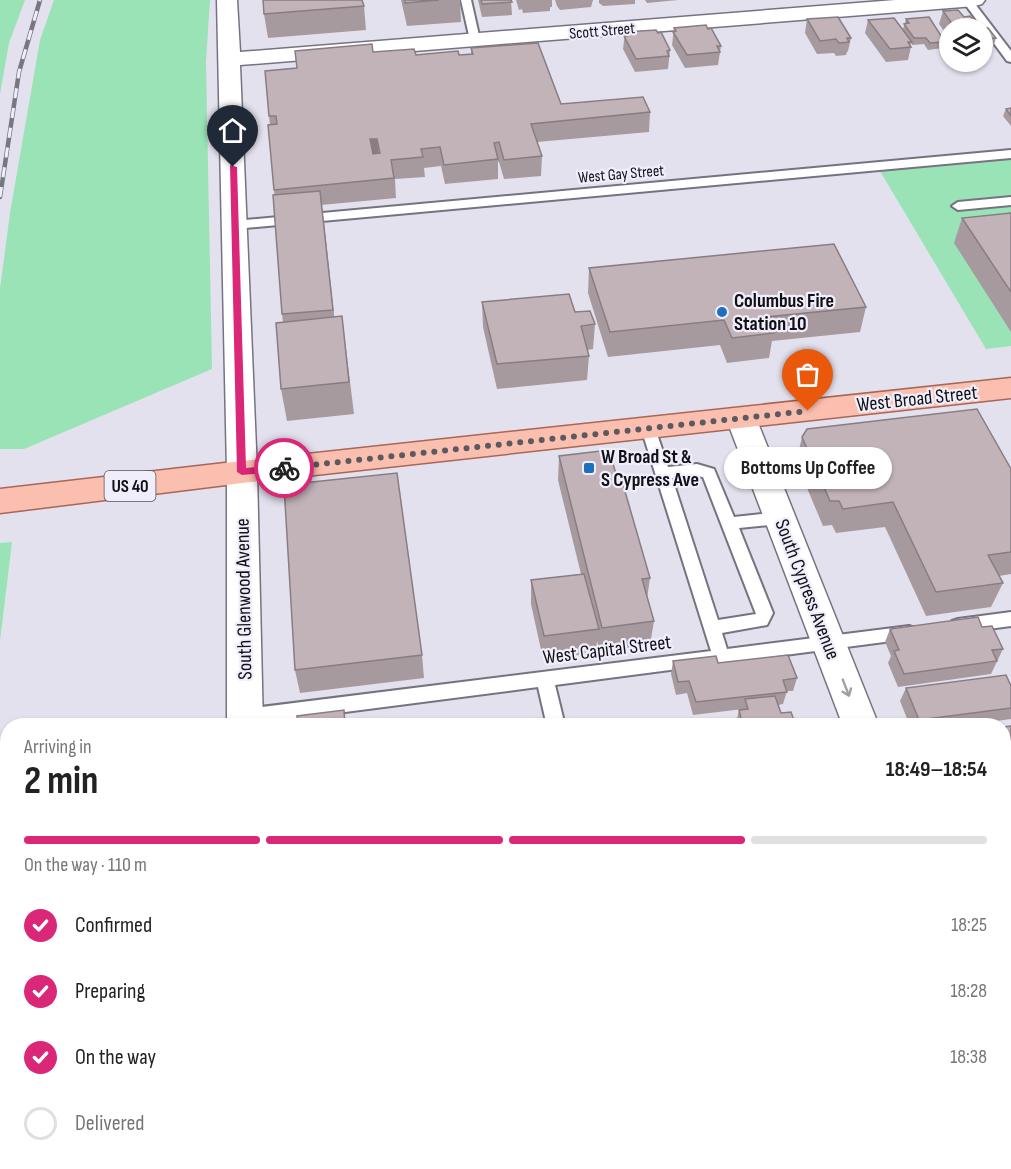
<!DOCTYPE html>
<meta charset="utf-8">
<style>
:root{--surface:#fff;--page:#f2f2f2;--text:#222;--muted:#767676;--line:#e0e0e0;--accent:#db2777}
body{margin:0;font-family:"Sofia Sans Condensed",sans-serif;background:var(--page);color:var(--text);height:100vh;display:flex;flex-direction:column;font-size:22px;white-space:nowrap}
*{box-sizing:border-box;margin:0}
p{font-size:20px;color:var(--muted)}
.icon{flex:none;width:33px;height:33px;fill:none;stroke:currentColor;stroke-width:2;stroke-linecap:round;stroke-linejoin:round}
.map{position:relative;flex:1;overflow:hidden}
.details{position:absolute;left:0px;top:718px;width:1011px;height:452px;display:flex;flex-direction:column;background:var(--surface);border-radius:24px 24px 0 0;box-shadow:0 2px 4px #0004}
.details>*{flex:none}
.tools{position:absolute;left:939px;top:18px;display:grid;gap:12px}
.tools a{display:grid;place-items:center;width:54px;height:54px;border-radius:50%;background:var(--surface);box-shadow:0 2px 4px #0004;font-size:30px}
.pin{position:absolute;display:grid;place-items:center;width:51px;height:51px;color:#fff;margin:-62px -26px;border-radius:50% 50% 50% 0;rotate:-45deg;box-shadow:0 0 6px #0007}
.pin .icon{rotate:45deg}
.courier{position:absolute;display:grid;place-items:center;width:60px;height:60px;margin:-30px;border:4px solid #db2777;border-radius:50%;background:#fff;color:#222;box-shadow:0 2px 8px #0007}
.bubble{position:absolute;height:42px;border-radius:21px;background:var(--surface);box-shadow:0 2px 4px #0004;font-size:20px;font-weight:700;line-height:42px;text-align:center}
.overview em{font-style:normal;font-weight:700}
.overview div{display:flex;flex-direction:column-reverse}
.overview{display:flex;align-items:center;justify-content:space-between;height:102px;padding:0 24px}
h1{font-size:39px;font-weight:700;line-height:45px}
.bar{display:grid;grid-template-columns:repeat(4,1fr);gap:9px 6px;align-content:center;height:72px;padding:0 24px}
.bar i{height:8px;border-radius:4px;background:var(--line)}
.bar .active{background:var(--accent)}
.bar p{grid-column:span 4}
ol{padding:0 24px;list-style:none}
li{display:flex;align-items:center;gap:18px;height:66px}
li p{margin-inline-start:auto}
li .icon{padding:6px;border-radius:50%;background:var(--accent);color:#fff;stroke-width:4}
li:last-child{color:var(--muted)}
li i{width:33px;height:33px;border:3px solid var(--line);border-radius:50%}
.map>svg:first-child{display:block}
.green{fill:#99e3b6}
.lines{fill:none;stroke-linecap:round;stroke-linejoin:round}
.lane-casing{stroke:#767380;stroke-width:4}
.street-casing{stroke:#767380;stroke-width:3}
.secondary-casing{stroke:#767380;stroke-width:3}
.primary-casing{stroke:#a76656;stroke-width:3}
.lane{fill:#fff;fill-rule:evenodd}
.street{fill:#fff;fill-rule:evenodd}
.secondary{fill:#fff;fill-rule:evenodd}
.primary{fill:#fbbfaf;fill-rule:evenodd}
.rail-casing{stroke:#787680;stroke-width:4.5}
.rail{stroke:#f1eefc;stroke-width:3;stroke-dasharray:10;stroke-linecap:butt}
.wall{fill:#a79a9f}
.shaded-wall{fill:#887d82}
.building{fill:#c2b3b9;stroke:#887d82;stroke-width:1.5;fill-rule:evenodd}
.oneway{stroke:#a09fa1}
.route{fill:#db2777}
.done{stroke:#5b5961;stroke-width:6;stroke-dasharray:0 10.8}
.poi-dot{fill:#1e6fbe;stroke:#f1eefc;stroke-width:2}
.labels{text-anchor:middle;stroke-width:4.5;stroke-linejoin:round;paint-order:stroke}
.far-street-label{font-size:16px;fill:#111015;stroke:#f1eefc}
.shield{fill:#f1eefc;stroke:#54535a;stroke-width:1.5}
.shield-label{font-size:18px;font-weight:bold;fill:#111015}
.poi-label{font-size:20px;font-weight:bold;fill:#111015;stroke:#f1eefc;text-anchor:start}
.street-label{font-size:20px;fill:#111015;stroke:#f1eefc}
</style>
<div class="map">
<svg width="1011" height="1169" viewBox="0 0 1011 1169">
<rect width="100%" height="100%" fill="#e4e1ef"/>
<g class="green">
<path d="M0,0H25L9,43L0,94Z"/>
<path d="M54,0H210L206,62L212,369L24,449H0V289L10,213L40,40Z"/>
<path d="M1011,154V346L986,349L877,166Z"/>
<path d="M12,542L0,641V543Z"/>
</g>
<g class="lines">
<g class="lane-casing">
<g id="lane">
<path d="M461,0H471L480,40L479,42L475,43L470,40Z"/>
<path d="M962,0H972L1011,51V62L1007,61Z"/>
<path d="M1011,150V158L234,229L228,225L234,221Z"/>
<path d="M1011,197V205L958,210L952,206L958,202Z"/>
<path d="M648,423L655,428L668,467L697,464L714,469L734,517L780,512L786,514L788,518L786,522L780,524L739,528L773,613L767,625L722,633L727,649L909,626L915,628L918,633L915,638L555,685L565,726H547L538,687L245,725L239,722L236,717L239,712L245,709L711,651L641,428ZM697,476L703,477L756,614L718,620L672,478Z"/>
<path d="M1011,612V626L958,633L952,631L950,626L952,621L958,619Z"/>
<path d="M641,1162H663L664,1169H642Z"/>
</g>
</g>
<g class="street-casing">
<g id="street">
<path d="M217,0H237L240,52L895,0H985L982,4L975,6L240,65L257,472L253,480L242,483L231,480L227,472Z"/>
<path d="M741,408L751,411L756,418L879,726H843L726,418L731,411Z"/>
<path d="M1004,1075L1011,1078V1138L1004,1135Z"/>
</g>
</g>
<g class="secondary-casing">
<g id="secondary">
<path d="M242,461L253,464L257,472L263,726H227V472L231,464Z"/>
<rect x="239" y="1162" width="46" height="7"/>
</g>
</g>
<g class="primary-casing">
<path id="primary" d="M1011,378V398L242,483L0,513V489L242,461Z"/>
</g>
<use href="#lane" class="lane"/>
<use href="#street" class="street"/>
<use href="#secondary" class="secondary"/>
<use href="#primary" class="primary"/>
<g class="rail-casing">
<path id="rail" d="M0,197L19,72L40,0"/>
</g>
<use href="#rail" class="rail"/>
</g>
<g class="wall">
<path d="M401,0H460L461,22L407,26Z"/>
<path d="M478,0H511L512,15L482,17Z"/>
<path d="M516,0H552V7H550V11L523,13L522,9L519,10Z"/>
<path d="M555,0H593L591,7L560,10L557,6Z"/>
<path d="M599,0H635V4L603,6L599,3Z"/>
<path d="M645,0H678L647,3Z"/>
<path d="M364,6L366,30L268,38L264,14Z"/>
<path d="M943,11L964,17L980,28H950V39L939,24Z"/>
<path d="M807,19L851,38L848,51L847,52L846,55L836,56L834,53L817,54L805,33Z"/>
<path d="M906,19L945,42L943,48L928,50L924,44L912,45L911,43L910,46L911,47L908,60L886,62L865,33L868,20L903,29Z"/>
<path d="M674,28L708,29L721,46L718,65L685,68L672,45Z"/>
<path d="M982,28L996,38L992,51L982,52Z"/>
<path d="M625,32L658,33L670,50L668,69L635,72L623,49Z"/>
<path d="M471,48L561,104L650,112L649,132L537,142L542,156L541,176L504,179L499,162H498V179L445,184L441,166L424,168L425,177L395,179L396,198L321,205L334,317L342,316L354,414L287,421L281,389L283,322L282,314L270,125L269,116L297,68L373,52L416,55H459L471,54Z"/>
<path d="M1011,108V126L1003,116L1006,109Z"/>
<path d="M1011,213V332L954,243L962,218Z"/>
<path d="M589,268L866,307L860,332L772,341L769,358L727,363L720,345L608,357L588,293Z"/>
<path d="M482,302L575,312L595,324L593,349L587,350L589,356L587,380L497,389L483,327Z"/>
<path d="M802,437L1011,469V574L999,576L1003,583L991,607L926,616L885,527L836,533L832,525L823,526L796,462Z"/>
<path d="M559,456L616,474L650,578L647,599L654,621L650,645L600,651L597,641L596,653L543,659L531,604V580L581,574L558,480Z"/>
<path d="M982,627L1003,649L991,674L898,687L888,663L891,656L885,642L890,629Z"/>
<path d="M422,655L424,678L300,693L295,670Z"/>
<path d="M673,661L718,663L797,678L793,691H787L783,704L778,705L781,713L796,726H736V723L739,710L743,709L693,715L687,693L676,695L671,674Z"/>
<path d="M1011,686V719L960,726H910L900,701L906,688Z"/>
<path d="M1011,726V877L1004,878V727Z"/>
<path d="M811,1162H954L951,1165L940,1167L938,1169H813Z"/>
</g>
<g class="shaded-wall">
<path d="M370,139H377L379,158L372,159Z"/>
<path d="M320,191L324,223L337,342L333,310Z"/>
<path d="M377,1162H380L381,1169H378Z"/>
</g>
<g class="building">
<path d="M263,0H362L364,6L264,14Z"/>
<path d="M405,0H439L405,3Z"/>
<path d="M481,0H511L512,2L482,4Z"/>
<path d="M958,10L964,17L970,16L980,28H955L943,11Z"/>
<path d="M838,17L851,38H847L849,42L839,43L836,39L820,41L807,19Z"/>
<path d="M929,17L945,42L930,43L926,38H914L904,24L909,23L906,19Z"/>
<path d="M894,18L912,42H908L911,47L890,49L868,20Z"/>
<path d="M706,25L708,29L711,28L721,46H717L720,52L687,55L673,32L676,31L674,28Z"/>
<path d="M980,28H988L996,38L982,39V28Z"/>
<path d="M656,30L658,33L661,32L670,50L667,51L669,56L636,59L624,36H627L625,32Z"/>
<path d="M538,43L561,104L643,97L650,112L531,124L542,156L504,160L499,142L494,143L498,159L444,165L440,147L421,149L423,157L391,160L394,178L274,190L268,125L277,124L276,116H269L265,71L297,68L295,51L372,44L373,52L414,49L416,55L458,51L459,55L473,54L471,48ZM370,139H377L380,153L373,154Z"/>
<path d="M1011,108V116L1006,109Z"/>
<path d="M320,191L333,310L282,314L273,195Z"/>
<path d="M1011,213V292L962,218Z"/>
<path d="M834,244L866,307L766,317L774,333L732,338L724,320L610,332L589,268Z"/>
<path d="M569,294L575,312L590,311L595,324L581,326L589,356L497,364L482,302Z"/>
<path d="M342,316L349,382L281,389L276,323Z"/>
<path d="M977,409L1011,469V552L988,555L1003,583L936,592L893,502L843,509L839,501H830L802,437L807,429Z"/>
<path d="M609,450L616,474H620L650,578L642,579L654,621L602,628L559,456Z"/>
<path d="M397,473L422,655L295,670L284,485Z"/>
<path d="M584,574L599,629L544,636L531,580Z"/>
<path d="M978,617L982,627L992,626L1003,649L992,650L997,661L904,674L894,651L899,650L890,629Z"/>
<path d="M788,655L797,678L783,680L787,692L696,702L689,681L678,682L673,661L716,656L718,663Z"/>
<path d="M1006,675L1011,686V708L919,720L906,688Z"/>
<path d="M775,696L781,713L791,712L796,726H743L739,710L748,709L745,699Z"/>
<path d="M344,710L345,726H298L297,716Z"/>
<path d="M1011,726V762L1004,763V727Z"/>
<path d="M1011,771V810L1004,811V772Z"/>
<path d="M1011,819V867L1004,868V820Z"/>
<path d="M324,1162H377L378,1169H325Z"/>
<path d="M818,1162H944V1163L902,1169H820Z"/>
</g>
<defs><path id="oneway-shaft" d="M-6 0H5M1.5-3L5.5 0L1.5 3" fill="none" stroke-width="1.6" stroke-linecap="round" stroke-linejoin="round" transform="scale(1.5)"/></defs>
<use class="oneway" href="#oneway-shaft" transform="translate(846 688) rotate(69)"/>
<path class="route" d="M230,165L237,167L246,468L284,464L288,468L284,471L242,475L237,472Z"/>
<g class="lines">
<path class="done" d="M284,468L808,411"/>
</g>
<g class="poi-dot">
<circle cx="722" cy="312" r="6"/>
<rect x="583" y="462" width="12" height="12" rx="3"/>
</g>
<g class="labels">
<g class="far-street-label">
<text transform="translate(602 30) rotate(-5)" y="6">Scott Street</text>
<text transform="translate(621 173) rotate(-5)" y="6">West Gay Street</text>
</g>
<rect class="shield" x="104.5" y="471" width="51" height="30" rx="4.5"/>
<g class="shield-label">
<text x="130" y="492">US 40</text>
</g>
<g class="poi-label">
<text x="734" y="307">Columbus Fire<tspan x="734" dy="23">Station 10</tspan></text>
<text x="601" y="463">W Broad St &amp;<tspan x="601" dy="23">S Cypress Ave</tspan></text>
</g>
<g class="street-label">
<text transform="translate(917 398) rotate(-6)" y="7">West Broad Street</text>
<text transform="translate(808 589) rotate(69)" y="7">South Cypress Avenue</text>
<text transform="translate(243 599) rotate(-91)" y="7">South Glenwood Avenue</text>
<text transform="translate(607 649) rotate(-7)" y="7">West Capital Street</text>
</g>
</g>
</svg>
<div class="tools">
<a><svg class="icon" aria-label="layers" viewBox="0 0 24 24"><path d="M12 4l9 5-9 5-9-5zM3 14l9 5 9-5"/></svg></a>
</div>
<div class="pin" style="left:808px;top:411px;background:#ea580c"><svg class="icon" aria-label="bag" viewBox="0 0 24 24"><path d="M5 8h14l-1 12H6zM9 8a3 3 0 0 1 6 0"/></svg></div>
<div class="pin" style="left:233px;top:167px;background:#1f2937"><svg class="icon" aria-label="home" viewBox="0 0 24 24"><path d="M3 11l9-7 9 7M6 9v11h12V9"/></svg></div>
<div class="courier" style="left:284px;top:468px"><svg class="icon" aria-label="bike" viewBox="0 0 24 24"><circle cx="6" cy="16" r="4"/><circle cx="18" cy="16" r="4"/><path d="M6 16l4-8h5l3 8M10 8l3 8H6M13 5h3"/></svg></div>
<div class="bubble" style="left:724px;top:447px;width:168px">Bottoms Up Coffee</div>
<section class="details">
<div class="overview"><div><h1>2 min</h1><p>Arriving in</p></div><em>18:49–18:54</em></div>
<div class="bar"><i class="active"></i><i class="active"></i><i class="active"></i><i></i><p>On the way · 110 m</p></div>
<ol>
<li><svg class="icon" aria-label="check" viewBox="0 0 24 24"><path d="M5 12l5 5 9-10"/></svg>Confirmed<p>18:25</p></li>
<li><svg class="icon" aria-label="check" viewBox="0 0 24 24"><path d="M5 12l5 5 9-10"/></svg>Preparing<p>18:28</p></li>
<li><svg class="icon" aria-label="check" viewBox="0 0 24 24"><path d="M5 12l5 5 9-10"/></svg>On the way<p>18:38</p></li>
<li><i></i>Delivered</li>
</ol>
</section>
</div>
